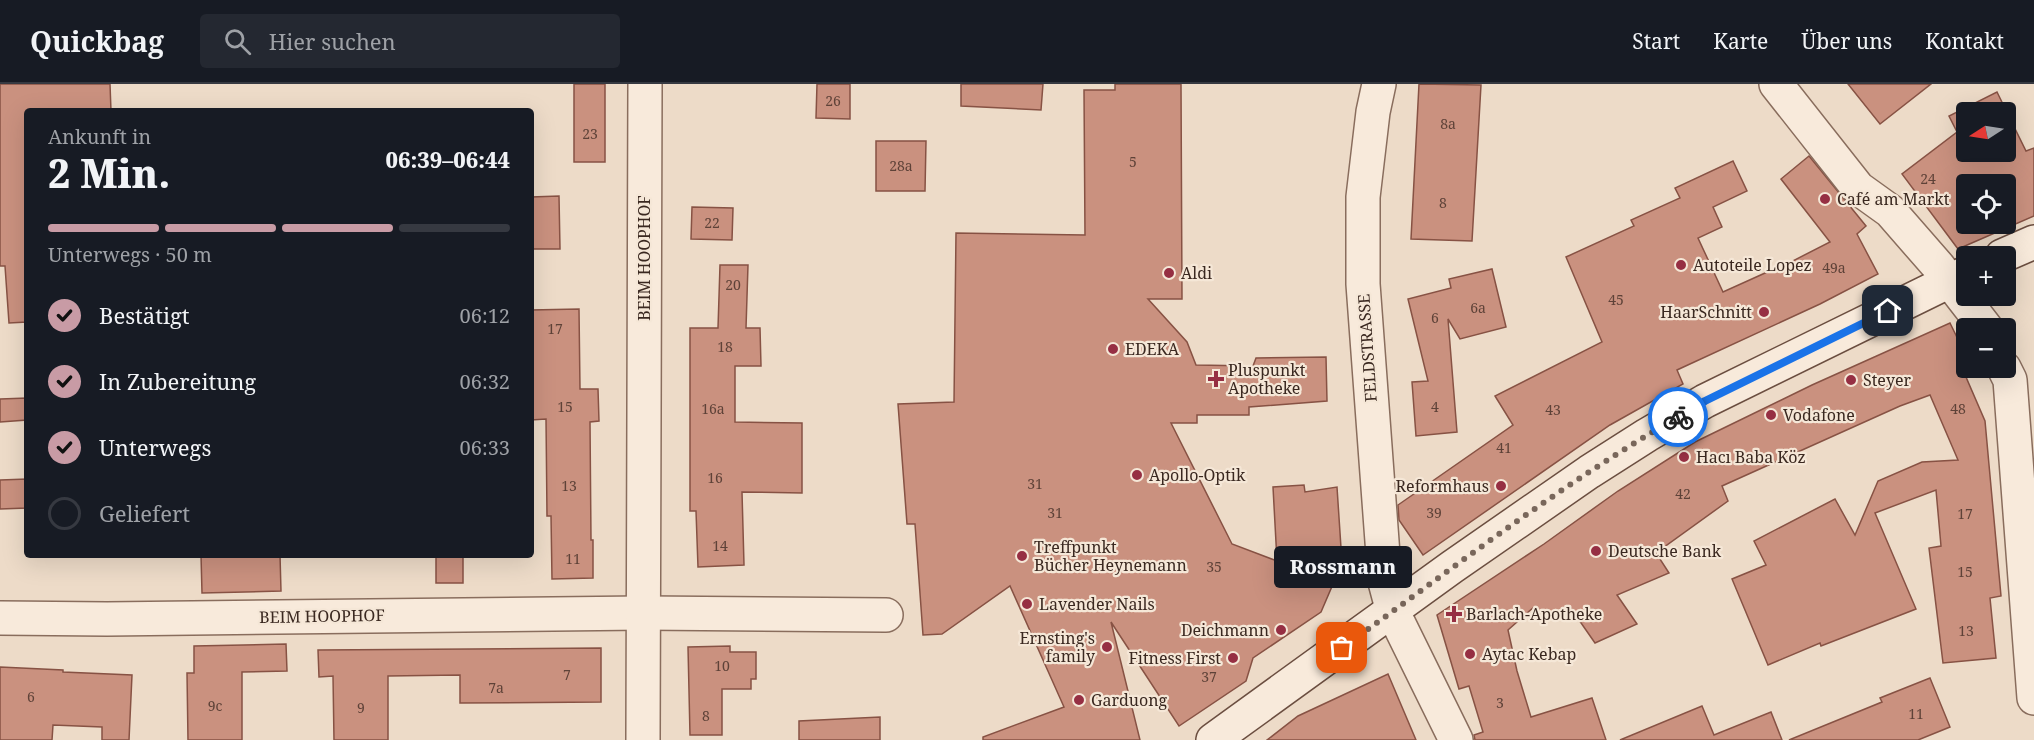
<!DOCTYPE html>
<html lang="de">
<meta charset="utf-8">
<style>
:root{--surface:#171b24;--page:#242831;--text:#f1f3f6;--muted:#9ea1a6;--line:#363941;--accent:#c89ba5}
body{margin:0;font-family:"Noto Serif",serif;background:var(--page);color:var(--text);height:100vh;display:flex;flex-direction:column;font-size:22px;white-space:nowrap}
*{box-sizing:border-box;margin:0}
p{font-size:20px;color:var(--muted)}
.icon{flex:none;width:33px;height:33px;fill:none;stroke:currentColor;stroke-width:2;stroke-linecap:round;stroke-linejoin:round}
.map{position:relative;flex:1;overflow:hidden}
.details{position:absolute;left:24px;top:24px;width:510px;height:450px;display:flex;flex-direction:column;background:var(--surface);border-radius:6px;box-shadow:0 6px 24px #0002}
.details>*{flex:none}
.needle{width:39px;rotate:258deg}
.controls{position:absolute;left:1956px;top:18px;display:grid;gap:12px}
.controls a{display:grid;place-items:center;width:60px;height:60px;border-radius:6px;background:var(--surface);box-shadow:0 6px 24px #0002;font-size:30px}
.pin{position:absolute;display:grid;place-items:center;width:51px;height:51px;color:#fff;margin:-26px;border-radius:12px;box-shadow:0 3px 9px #0006}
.courier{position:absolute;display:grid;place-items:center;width:60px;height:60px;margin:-30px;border:4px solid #1a73e8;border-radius:50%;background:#fff;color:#222;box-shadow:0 2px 8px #0007}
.bubble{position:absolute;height:42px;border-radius:6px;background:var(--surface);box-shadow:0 6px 24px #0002;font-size:20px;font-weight:800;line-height:42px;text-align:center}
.overview em{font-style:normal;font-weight:800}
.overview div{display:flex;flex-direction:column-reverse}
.overview{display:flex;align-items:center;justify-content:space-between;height:102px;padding:0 24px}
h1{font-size:39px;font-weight:800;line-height:45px}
.bar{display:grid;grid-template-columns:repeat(4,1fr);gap:9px 6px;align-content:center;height:72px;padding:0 24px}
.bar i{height:8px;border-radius:4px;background:var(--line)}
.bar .current{background:var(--accent)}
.bar p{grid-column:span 4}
ol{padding:0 24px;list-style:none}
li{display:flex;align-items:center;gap:18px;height:66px}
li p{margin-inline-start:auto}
li .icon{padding:6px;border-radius:50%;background:var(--accent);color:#111;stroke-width:4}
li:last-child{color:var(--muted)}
li i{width:33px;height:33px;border:3px solid var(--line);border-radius:50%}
header{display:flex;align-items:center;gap:36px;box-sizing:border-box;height:84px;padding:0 30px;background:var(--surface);border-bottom:2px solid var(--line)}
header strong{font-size:28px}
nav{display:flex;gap:33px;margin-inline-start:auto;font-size:21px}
.search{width:420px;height:54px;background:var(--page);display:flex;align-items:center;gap:15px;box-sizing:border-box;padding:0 21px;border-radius:6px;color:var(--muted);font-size:22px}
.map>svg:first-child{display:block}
.building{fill:#ca917f;stroke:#875244;stroke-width:1.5;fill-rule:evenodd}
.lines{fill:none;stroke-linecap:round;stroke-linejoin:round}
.street-casing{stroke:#896d5d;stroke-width:36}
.secondary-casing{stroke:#6b4e40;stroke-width:36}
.street{stroke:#f8eadb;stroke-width:33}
.secondary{stroke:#f8eadb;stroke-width:33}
.done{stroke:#79675b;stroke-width:6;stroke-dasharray:0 10.8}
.route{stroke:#1a73e8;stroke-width:8}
.poi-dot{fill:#962f43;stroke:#f5e7d7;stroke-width:2}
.labels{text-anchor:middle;stroke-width:4.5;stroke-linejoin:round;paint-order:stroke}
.number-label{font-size:14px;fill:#5e4238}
.poi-label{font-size:16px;fill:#3a2820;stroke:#f5e7d7;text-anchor:start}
.street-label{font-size:16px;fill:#3a2820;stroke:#f5e7d7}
</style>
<header>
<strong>Quickbag</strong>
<div class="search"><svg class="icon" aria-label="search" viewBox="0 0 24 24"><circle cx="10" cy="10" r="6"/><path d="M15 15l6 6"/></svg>Hier suchen</div>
<nav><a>Start</a><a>Karte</a><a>Über uns</a><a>Kontakt</a></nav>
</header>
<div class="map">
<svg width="2034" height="656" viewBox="0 0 2034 656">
<rect width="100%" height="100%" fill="#eddbc8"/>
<g class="building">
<path d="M0,0H110L111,27H27V238L9,239L5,182H0Z"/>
<rect x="574" y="0" width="31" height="78"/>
<path d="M817,0H850V35L816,34Z"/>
<path d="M961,0H1043L1041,26L961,22Z"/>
<path d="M1115,0H1181L1182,215H1148L1187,258L1196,281L1253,282L1256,274L1326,273L1327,317L1249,323V331H1197V339H1171L1232,460L1277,477L1273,403L1304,401L1305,408L1337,403L1342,479L1321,528L1253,574L1246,597L1179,642L1111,538L1140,656H983V653L1064,623L1010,502L942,550L923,551L915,440H907L898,320L954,318L956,149L1085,151L1084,6H1115Z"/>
<path d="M1419,0L1481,1L1472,157L1411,155Z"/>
<path d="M1848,0H1931L1880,40Z"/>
<path d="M1997,8L2026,67L2034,64V132L1958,165L1902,90L1957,48L1949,32ZM1966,28H2006V68H1966ZM1966,100H2006V140H1966Z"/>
<path d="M876,57H926L925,107H876Z"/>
<path d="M1809,72L1866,142L1857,150L1878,190L1820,220L1677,286L1683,300L1610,341L1423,471L1399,436L1398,421L1513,341L1495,312L1602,258L1566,173L1634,142L1631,136L1680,114L1675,104L1733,77L1747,107L1713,123L1722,143L1698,154L1723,208L1774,185L1775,186L1830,158L1781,95Z"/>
<path d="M559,112L560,165H531V113Z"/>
<path d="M692,123L733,124L732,156L691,155Z"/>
<path d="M720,181H748L746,244H760L761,282H735V338L802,339V409L742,408L744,481L698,483L696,427H690V244H718Z"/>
<path d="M1492,185L1506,243L1460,255L1448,235L1457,348L1416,352L1412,298L1428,297L1408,215L1451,204L1449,195Z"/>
<path d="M579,225L580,305H598L599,337L590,338L591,456H593V494L552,495L551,432H547L546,335L531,336V226Z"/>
<path d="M1950,239L1966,272V293L1985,337L2001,512L1990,514L1996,574L1943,579L1929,464L1941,462L1936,406L1875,429L1916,525L1821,562L1820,559L1768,581L1732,495L1766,481L1754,457L1835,415L1855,451L1878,397L1922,378L1958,376L1930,311L1900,322L1722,402L1728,417L1656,469L1669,489L1617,511L1637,540L1595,559L1570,523L1547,537L1534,523L1508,546L1517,587L1531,633L1592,614L1606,656H1475L1474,651L1483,648L1469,602L1459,605L1437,531L1544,460L1618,407L1695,358L1812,301Z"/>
<path d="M27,314V336L0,338V315Z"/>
<path d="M27,395V424L0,425V396Z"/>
<path d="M201,471H280L281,507L202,509Z"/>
<rect x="436" y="471" width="27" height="28"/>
<path d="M286,560L287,587L242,588V656H188L187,589H194V562Z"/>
<path d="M730,562V568H756V595H751V605H722V651H690L688,563Z"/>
<path d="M601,564V618L460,619V591L388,592V656H334L333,592L319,593L318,566Z"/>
<path d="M0,583L63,586V588L132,591L129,656H102V643L53,641L52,656H0Z"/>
<path d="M1388,590L1416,656H1267L1298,632Z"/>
<path d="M1930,594L1950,643L1918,656H1789L1882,618L1880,614Z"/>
<path d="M1702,622L1714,651L1771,628L1782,656H1620Z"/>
<path d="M880,633V656H799V637Z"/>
</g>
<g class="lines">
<g class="street-casing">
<g id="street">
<path d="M1379,0L1373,28L1363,113V200L1385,498L1393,528L1456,656"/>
<path d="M1776,0L1858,104L1890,127L1938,182L1986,244"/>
<path d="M2004,284L2010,296L2034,614"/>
<path d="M0,534L107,535L643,529L886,531"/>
<path d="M643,656L645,0"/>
</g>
</g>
<g class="secondary-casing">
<g id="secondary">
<path d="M2002,172L2034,158"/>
<path d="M1213,656L1452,483L1589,388L1647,351L1705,317L1966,189"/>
</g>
</g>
<use href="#street" class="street"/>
<use href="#secondary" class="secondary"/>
</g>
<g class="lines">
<path class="done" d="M1342,564C1452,485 1560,401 1678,333"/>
<path class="route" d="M1678,333L1705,317L1888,227"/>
</g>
<g class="poi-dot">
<circle cx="1825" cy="115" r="6"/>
<circle cx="1681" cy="181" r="6"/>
<circle cx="1169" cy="189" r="6"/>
<circle cx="1764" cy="228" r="6"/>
<circle cx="1113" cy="265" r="6"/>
<path d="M1213 286h6v6h6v6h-6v6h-6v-6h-6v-6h6z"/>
<circle cx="1851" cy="296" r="6"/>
<circle cx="1771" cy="331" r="6"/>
<circle cx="1684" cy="373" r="6"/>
<circle cx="1137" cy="391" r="6"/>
<circle cx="1501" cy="402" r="6"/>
<circle cx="1596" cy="467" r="6"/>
<circle cx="1022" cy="472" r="6"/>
<circle cx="1027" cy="520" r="6"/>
<path d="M1451 521h6v6h6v6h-6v6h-6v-6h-6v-6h6z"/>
<circle cx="1281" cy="546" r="6"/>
<circle cx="1107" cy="563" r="6"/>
<circle cx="1470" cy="570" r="6"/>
<circle cx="1233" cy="574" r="6"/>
<circle cx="1079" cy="616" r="6"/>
</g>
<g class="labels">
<g class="number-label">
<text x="833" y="22">26</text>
<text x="1448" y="45">8a</text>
<text x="590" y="55">23</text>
<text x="1133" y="83">5</text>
<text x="901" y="87">28a</text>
<text x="1928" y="100">24</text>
<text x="1443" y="124">8</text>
<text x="712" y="144">22</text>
<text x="1834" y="189">49a</text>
<text x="733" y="206">20</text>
<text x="1616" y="221">45</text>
<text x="1478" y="229">6a</text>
<text x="1435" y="239">6</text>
<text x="555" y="250">17</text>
<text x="725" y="268">18</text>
<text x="565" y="328">15</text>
<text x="1435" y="328">4</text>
<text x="713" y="330">16a</text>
<text x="1958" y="330">48</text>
<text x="1553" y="331">43</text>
<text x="1504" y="369">41</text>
<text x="715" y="399">16</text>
<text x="1035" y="405">31</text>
<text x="569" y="407">13</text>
<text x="1683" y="415">42</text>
<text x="1055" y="434">31</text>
<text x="1434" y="434">39</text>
<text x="1965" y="435">17</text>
<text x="720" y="467">14</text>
<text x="573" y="480">11</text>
<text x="1214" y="488">35</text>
<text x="1965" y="493">15</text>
<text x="1966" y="552">13</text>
<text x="722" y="587">10</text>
<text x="567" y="596">7</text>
<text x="1209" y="598">37</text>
<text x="496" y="609">7a</text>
<text x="31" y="618">6</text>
<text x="1500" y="624">3</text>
<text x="215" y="627">9c</text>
<text x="361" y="629">9</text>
<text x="1916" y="635">11</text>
<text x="706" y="637">8</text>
</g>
<g class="poi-label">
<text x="1837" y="121">Café am Markt</text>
<text x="1693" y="187">Autoteile Lopez</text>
<text x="1181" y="195">Aldi</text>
<text x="1752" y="234" text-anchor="end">HaarSchnitt</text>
<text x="1125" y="271">EDEKA</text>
<text x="1228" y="292">Pluspunkt<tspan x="1228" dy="18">Apotheke</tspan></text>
<text x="1863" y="302">Steyer</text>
<text x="1783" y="337">Vodafone</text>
<text x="1696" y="379">Hacı Baba Köz</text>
<text x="1149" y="397">Apollo-Optik</text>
<text x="1489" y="408" text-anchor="end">Reformhaus</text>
<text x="1034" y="469">Treffpunkt<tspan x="1034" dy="18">Bücher Heynemann</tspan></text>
<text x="1608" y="473">Deutsche Bank</text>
<text x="1039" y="526">Lavender Nails</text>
<text x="1466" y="536">Barlach-Apotheke</text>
<text x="1269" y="552" text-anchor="end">Deichmann</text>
<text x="1095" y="560" text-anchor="end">Ernsting's<tspan x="1095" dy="18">family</tspan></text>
<text x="1482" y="576">Aytac Kebap</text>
<text x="1221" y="580" text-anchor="end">Fitness First</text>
<text x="1091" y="622">Garduong</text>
</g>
<g class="street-label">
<text transform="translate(644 174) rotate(-90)" y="6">BEIM HOOPHOF</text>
<text transform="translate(1367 264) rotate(-94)" y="6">FELDSTRASSE</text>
<text transform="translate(322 532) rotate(-1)" y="6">BEIM HOOPHOF</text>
</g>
</g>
</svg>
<div class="controls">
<a><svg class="needle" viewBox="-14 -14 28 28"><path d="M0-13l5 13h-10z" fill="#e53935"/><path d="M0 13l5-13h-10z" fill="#9ea1a6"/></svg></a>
<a><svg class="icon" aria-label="locate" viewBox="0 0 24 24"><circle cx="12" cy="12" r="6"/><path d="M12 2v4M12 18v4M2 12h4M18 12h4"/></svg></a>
<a>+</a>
<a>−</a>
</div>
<div class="pin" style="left:1342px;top:564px;background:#ea580c"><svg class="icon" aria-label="bag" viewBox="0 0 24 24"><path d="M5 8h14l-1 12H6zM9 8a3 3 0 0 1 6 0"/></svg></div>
<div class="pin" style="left:1888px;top:227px;background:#1f2937"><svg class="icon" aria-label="home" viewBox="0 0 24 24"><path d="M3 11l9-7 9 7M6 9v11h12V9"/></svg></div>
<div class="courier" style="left:1678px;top:333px"><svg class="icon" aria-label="bike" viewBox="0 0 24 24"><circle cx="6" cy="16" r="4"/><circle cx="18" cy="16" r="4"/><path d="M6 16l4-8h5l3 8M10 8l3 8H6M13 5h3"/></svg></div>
<div class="bubble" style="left:1274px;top:462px;width:138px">Rossmann</div>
<section class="details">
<div class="overview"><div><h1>2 Min.</h1><p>Ankunft in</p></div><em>06:39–06:44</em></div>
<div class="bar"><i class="current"></i><i class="current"></i><i class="current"></i><i></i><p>Unterwegs · 50 m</p></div>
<ol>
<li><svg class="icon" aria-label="check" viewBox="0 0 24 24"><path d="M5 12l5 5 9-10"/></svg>Bestätigt<p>06:12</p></li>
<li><svg class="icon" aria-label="check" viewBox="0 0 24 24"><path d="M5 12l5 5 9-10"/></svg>In Zubereitung<p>06:32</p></li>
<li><svg class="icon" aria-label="check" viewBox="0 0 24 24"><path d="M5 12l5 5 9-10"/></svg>Unterwegs<p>06:33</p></li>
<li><i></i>Geliefert</li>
</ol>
</section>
</div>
